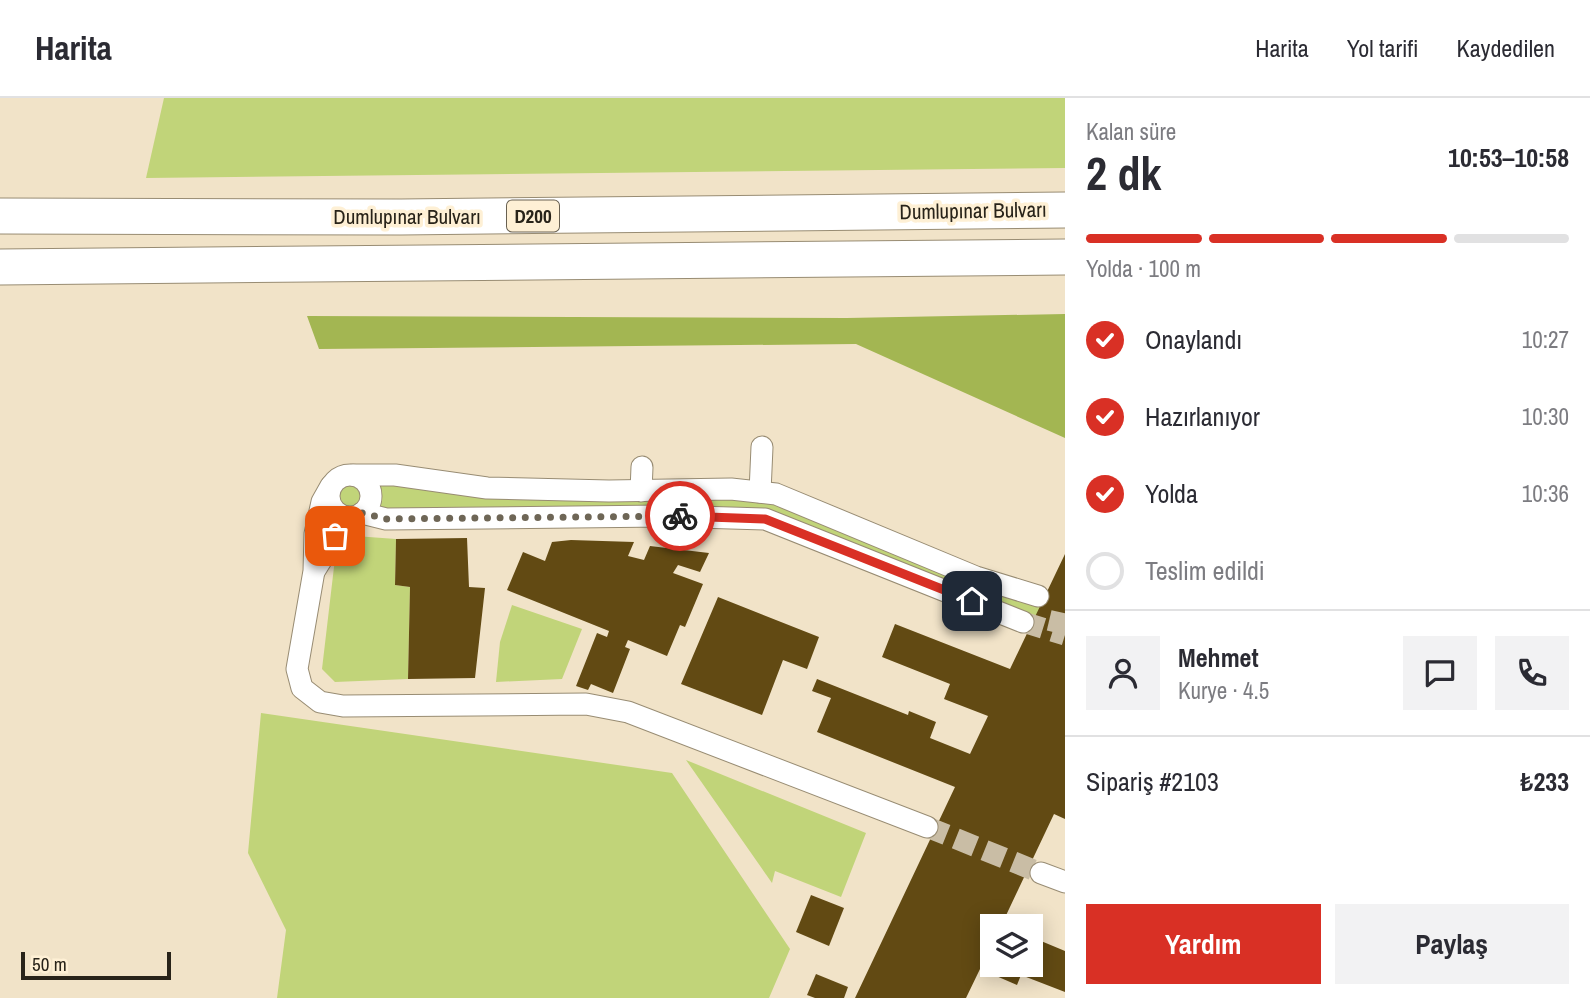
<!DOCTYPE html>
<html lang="tr">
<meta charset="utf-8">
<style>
:root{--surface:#fff;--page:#f2f2f3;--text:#2b2b33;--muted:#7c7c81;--line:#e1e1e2;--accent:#d93025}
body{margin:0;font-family:"Archivo Narrow",sans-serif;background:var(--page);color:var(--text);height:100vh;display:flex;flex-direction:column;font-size:26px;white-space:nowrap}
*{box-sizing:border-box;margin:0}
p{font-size:23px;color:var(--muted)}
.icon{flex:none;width:38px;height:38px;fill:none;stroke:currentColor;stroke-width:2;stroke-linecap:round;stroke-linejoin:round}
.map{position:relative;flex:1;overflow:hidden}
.side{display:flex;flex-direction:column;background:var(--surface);width:525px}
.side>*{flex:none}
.controls{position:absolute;left:980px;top:816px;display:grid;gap:14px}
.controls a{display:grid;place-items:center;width:63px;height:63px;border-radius:0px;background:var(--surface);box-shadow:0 4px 18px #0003;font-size:35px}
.scale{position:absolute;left:21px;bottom:18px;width:150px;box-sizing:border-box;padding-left:7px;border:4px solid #282319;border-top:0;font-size:19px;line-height:24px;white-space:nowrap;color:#282319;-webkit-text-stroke:5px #fef0d5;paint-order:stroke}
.pin{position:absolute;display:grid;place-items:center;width:60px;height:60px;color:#fff;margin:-30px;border-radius:14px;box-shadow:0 4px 10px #0006}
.courier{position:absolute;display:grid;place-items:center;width:70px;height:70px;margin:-35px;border:5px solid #d93025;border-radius:50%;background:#fff;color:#222;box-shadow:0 2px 9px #0007}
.head em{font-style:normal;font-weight:700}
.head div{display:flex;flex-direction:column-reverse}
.head{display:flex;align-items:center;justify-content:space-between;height:119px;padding:0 21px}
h1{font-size:46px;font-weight:700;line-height:52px}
.bar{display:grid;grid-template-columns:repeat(4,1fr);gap:10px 7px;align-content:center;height:84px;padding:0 21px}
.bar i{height:9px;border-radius:5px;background:var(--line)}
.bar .selected{background:var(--accent)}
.bar p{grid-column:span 4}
.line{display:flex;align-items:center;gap:18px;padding:0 21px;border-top:2px solid var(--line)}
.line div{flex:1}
.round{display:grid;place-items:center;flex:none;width:74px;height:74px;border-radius:0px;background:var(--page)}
ol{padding:0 21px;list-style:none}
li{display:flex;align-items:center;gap:21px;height:77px}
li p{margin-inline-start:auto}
li .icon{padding:7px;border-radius:50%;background:var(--accent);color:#fff;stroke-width:4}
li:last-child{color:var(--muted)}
li i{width:38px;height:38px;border:4px solid var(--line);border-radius:50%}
.primary-button{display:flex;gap:14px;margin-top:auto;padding:14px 21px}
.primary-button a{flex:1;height:80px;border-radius:0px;background:var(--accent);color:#fff;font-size:28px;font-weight:700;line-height:80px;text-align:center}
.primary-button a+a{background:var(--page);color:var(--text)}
header{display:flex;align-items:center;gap:42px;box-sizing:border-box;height:98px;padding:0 35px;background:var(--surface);border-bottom:2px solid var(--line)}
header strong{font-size:33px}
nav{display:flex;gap:38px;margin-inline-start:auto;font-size:24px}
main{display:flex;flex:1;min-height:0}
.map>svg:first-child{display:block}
.green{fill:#c1d479}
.forest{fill:#a3b652}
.building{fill:#624a13}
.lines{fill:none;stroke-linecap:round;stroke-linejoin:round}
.minor-tunnel{stroke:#c9bda5;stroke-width:21;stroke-dasharray:21 10;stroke-linecap:butt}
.minor-casing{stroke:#988c73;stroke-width:23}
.trunk-casing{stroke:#988c73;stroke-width:37}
.minor{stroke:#fff;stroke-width:21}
.trunk{stroke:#fff;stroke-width:35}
.done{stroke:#6e6656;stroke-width:7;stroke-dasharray:0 12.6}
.route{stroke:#d93025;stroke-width:9}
.labels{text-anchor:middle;stroke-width:7;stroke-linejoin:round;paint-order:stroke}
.shield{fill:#fef0d5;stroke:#686051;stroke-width:2}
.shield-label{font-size:19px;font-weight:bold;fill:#282319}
.street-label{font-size:21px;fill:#282319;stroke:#fef0d5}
</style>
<header>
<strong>Harita</strong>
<nav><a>Harita</a><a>Yol tarifi</a><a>Kaydedilen</a></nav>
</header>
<main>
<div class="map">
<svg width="1065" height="900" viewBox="0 0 1065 900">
<rect width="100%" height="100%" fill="#f1e3c8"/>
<g class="green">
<path d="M164,0H1065V70L146,80Z"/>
<path d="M347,377L731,391L1038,498L1065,537L765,421L341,417L331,408L335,383Z"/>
<path d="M355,438L396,441L395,487L410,489L408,581L335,584L322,571L336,452Z"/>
<path d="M512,507L582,531L562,581L496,584L500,544Z"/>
<path d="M261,615L672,675L790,851L769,900H277L286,832L248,755Z"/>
<path d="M686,662L866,735L841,799L775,773L772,785Z"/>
</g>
<path class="forest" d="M1065,216V340L856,246L319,251L307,218L847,220Z"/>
<g class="building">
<path d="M467,440L469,489L485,490L475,580L408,581L410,489L395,487L396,441Z"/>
<path d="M571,442L634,444L628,458L644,462L650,448L709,455L700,474L678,467L673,475L703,486L685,529L680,527L667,558L628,542L625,549L630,551L613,595L591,586L588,592L576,588L597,535L607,539L609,533L507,492L523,454L545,463L552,444Z"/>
<path d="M1065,456V721L1054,716L1001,828H992V866H1031V835L1042,839L1041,843L1065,853V894L1021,877L1017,887L980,871L966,900H855L955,689L817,634L831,600L812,593L817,581L908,617L909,613L936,624L930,640L970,656L988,618L944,601L950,586L882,559L895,526L1010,571Z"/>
<path d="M718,499L819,539L807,571L783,562L762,617L681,586Z"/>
<path d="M811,797L844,810L829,848L796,834Z"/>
<path d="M816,876L848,889L844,900H815L807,897Z"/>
</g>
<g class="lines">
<g class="minor-tunnel">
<path d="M1023,524L1065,537"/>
<path d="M1057,535L1064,505"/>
<path d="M927,729L1041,775"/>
</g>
<g class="minor-casing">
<g id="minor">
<path d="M353,377H395L487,390L609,393L731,391L776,396L976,479L1038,498"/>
<circle cx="350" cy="398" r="21"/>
<path d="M331,388L322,404L315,436L314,473L297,571L302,590L320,604L343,608L586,606L628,614L927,729"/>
<path d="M641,393L642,369"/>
<path d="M760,394L762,349"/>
<path d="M362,415L386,421L663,418L765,421L1023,524"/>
<path d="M315,472L348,419"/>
<path d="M1041,775L1065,784"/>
</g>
</g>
<g class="trunk-casing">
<g id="trunk">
<path d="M0,118L401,119L1065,112"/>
<path d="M0,169L1065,159"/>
</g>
</g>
<use href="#minor" class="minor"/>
<use href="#trunk" class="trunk"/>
</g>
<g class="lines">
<path class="done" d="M335,438L348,419L362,415L386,421L680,418"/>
<path class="route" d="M680,418L765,421L972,503"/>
</g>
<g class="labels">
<rect class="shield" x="507" y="102.5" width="52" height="31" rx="5"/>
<g class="shield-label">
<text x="533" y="125">D200</text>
</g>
<g class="street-label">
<text transform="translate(973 113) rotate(-1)" y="7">Dumlupınar Bulvarı</text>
<text x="407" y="126">Dumlupınar Bulvarı</text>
</g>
</g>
</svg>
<div class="controls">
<a><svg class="icon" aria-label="layers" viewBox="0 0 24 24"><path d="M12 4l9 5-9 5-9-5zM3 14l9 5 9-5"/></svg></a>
</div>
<div class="scale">50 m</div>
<div class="pin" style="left:335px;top:438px;background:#ea580c"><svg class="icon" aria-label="bag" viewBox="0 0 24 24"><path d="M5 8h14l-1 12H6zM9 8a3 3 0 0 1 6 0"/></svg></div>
<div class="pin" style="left:972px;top:503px;background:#1f2937"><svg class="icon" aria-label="home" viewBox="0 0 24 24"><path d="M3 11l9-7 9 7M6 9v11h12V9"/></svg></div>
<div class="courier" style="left:680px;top:418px"><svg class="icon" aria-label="bike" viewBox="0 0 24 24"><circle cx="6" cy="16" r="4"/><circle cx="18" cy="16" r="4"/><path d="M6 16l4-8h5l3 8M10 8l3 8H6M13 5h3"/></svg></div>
</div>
<section class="side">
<div class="head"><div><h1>2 dk</h1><p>Kalan süre</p></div><em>10:53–10:58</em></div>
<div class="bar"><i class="selected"></i><i class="selected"></i><i class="selected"></i><i></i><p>Yolda · 100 m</p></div>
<ol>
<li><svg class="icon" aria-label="check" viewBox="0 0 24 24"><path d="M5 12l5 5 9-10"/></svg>Onaylandı<p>10:27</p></li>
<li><svg class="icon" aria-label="check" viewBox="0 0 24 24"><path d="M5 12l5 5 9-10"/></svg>Hazırlanıyor<p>10:30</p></li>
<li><svg class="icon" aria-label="check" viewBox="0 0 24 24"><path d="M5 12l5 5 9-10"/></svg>Yolda<p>10:36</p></li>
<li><i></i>Teslim edildi</li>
</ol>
<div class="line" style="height:126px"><a class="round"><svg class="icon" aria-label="person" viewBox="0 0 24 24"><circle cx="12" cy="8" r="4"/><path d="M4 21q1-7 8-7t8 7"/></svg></a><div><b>Mehmet</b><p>Kurye · 4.5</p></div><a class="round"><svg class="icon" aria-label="chat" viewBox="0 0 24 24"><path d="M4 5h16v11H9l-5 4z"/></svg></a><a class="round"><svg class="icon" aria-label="phone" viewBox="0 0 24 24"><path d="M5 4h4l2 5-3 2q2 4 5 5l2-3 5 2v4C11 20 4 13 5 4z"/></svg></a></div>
<div class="line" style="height:91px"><div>Sipariş #2103</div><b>₺233</b></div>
<div class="primary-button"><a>Yardım</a><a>Paylaş</a></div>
</section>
</main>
